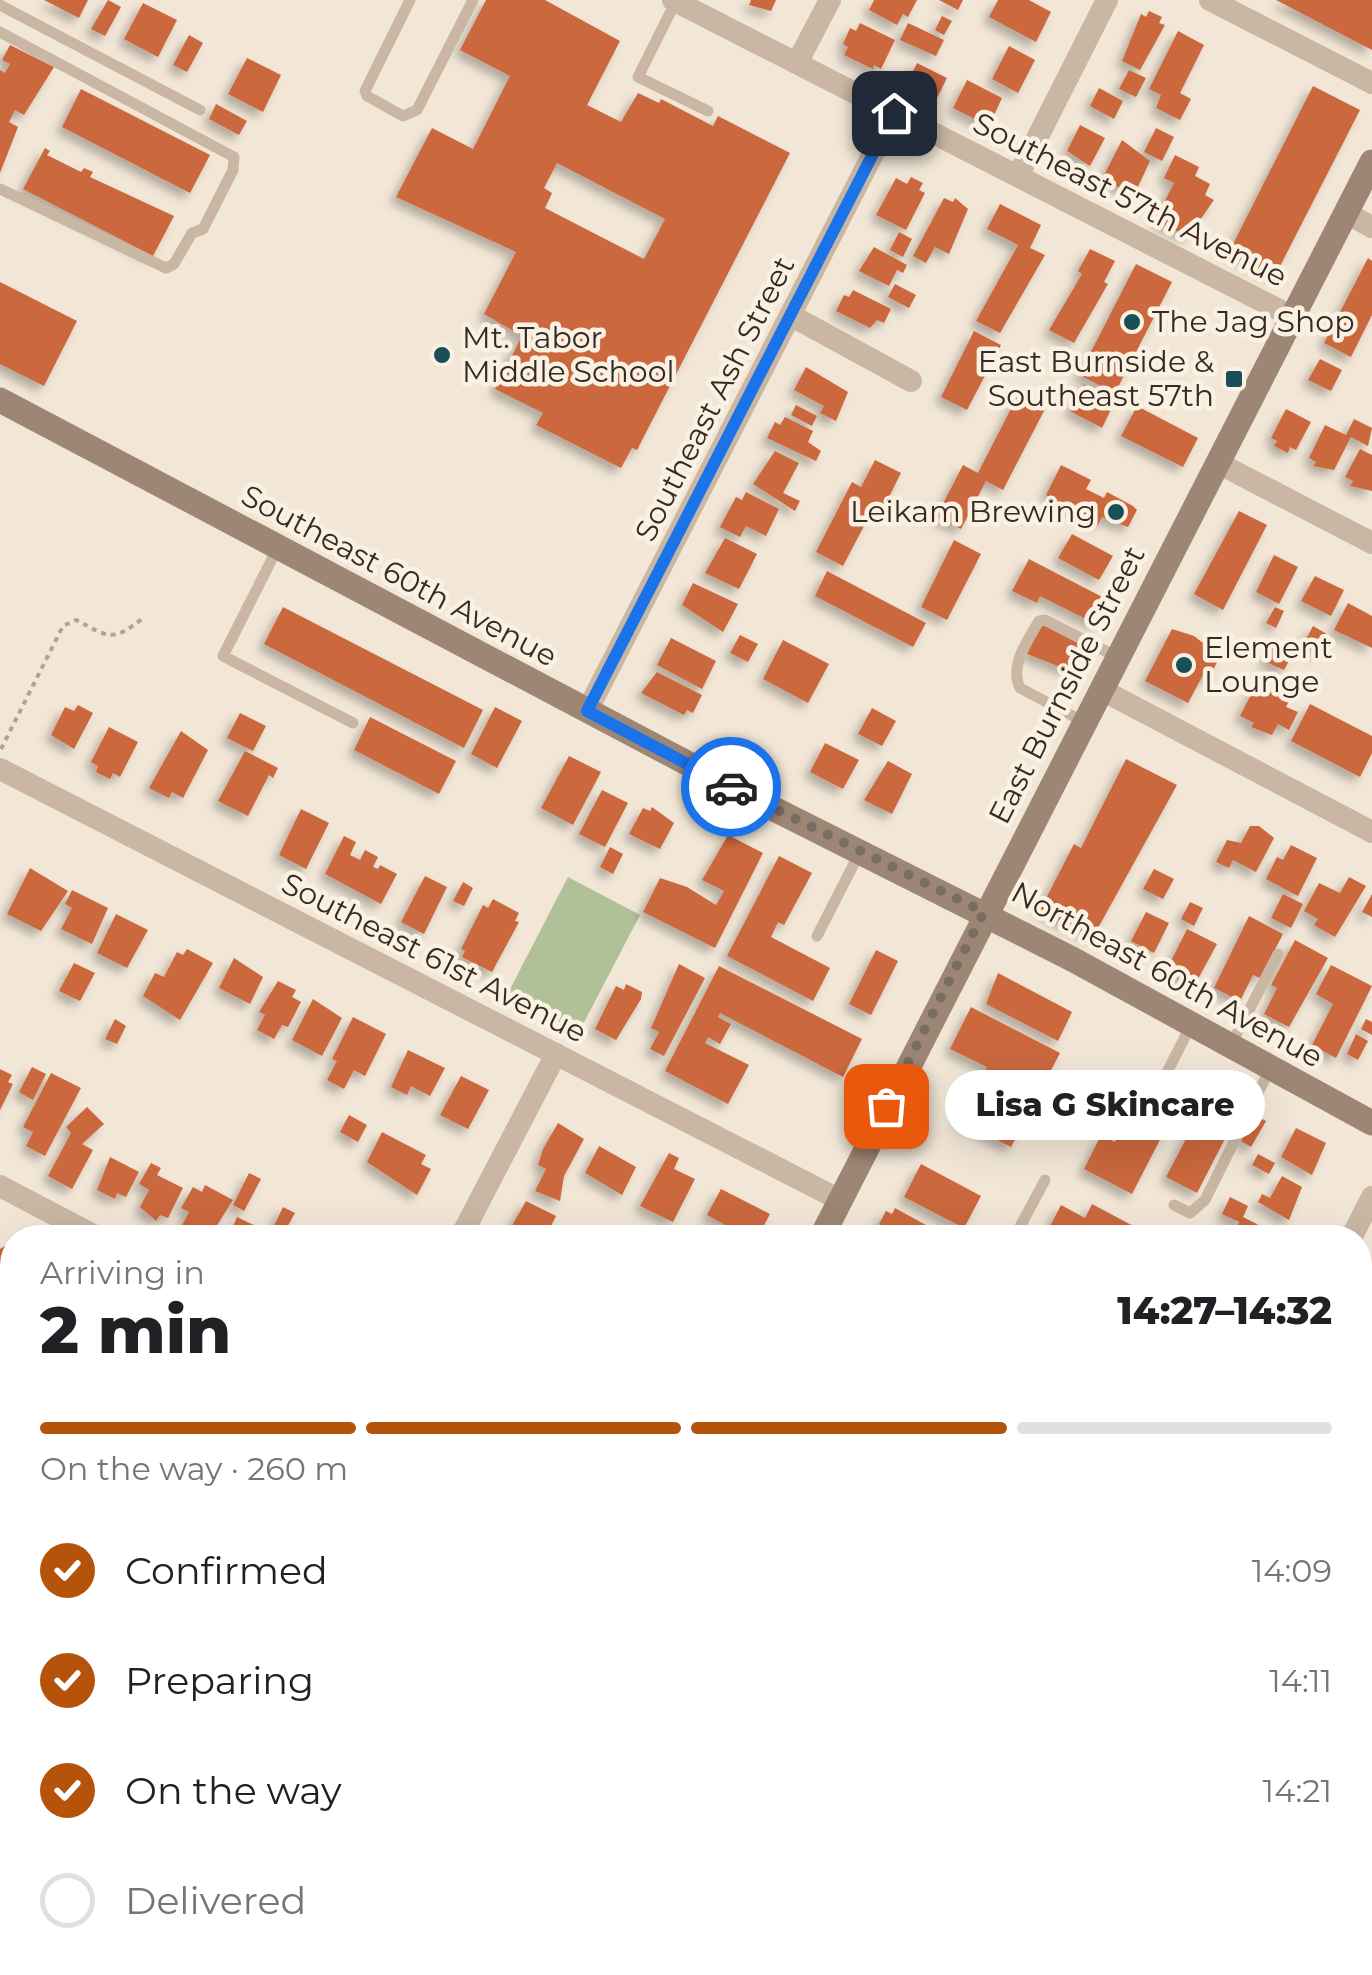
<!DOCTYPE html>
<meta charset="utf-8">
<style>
:root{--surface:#fff;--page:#f2f2f2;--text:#202124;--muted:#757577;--line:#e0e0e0;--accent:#b45309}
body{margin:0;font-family:Montserrat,sans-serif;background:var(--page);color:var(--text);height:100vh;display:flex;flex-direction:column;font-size:38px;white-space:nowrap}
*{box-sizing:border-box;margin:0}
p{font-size:32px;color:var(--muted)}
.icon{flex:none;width:55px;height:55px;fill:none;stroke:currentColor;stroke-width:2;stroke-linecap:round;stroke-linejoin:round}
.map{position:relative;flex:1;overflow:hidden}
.panel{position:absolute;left:0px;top:1225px;width:1372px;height:750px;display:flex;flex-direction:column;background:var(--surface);border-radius:40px 40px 0 0;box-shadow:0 10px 40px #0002}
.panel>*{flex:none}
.pin{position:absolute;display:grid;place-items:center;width:85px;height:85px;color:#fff;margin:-42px;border-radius:20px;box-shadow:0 5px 15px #0006}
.courier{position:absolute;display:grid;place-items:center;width:100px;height:100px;margin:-50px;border:8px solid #1a73e8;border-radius:50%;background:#fff;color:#222;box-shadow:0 2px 12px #0007}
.bubble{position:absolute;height:70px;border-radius:35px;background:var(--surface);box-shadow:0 10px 40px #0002;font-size:32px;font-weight:800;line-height:70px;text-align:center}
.summary em{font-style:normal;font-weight:800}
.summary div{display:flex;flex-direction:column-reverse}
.summary{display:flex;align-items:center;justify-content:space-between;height:170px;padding:0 40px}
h1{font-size:65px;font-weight:800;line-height:75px}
.bar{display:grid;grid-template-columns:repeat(4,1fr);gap:15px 10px;align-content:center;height:120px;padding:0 40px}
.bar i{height:12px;border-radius:8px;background:var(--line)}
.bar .selected{background:var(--accent)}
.bar p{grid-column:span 4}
ol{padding:0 40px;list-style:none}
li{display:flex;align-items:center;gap:30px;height:110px}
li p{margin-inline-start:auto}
li .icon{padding:10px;border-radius:50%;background:var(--accent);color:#fff;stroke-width:4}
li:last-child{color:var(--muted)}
li i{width:55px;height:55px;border:5px solid var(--line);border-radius:50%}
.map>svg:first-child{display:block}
.green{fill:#b0c197}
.building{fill:#cb673c;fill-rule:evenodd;filter:url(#shadow)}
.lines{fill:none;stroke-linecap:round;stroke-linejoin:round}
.path{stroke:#b6a18d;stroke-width:4;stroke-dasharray:5 5;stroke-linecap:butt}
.service{stroke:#cab7a3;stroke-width:11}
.minor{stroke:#cab7a3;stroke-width:22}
.secondary{stroke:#9e8674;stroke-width:25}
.done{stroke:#776d63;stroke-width:10;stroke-dasharray:0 18}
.route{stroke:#1a73e8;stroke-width:12}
.poi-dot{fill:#195057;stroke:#faf1e3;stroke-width:4}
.labels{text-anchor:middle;stroke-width:9;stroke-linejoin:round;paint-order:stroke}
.street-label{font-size:30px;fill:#352b25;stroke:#faf1e3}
.poi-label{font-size:30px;fill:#352b25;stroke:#faf1e3;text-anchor:start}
</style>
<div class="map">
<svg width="1372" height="1975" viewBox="0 0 1372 1975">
<defs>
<filter id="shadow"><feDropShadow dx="-6" dy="6" stdDeviation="5" flood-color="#0004"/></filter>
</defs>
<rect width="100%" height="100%" fill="#f2e7d7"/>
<path class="green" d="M568,877L640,915L579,1032L507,995Z"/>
<g class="building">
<path d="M44,0H88L79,18Z"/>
<path d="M108,0L121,7L105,36L91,29Z"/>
<path d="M486,0H545L620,41L587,105L621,122L638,93L659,103L661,99L713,126L718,116L790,153L637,450L632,448L621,468L536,425L543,413L495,389L522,336L484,314L516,252L396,197L432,128L473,149L510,76L460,50ZM557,163L665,219L644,259L545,208L552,193L544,188Z"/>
<path d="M751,0H776L771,11L749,5Z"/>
<path d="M874,0H917L908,17L903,14L897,25L869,10Z"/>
<path d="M939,0H963L958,10Z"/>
<path d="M998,0H1029L1051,12L1036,42L989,17Z"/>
<path d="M1276,0H1372V50Z"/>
<path d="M143,3L177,20L158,57L124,39Z"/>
<path d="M1149,11L1162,17L1159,23L1165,25L1140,70L1122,61L1141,14L1146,17Z"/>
<path d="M942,16L952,21L944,35L935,30Z"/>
<path d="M860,23L895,40L881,69L874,65L873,69L844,55L848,47L843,44L850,28L856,31Z"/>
<path d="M908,23L944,40L936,56L900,40Z"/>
<path d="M1178,31L1204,45L1180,93L1191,99L1180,120L1156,108L1161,95L1149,89Z"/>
<path d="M189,35L203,43L187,72L173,65Z"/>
<path d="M10,45L54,67L24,115L15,110L9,122L18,127L0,173V70L5,73L10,64L2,60Z"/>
<path d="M1009,46L1035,60L1018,93L992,79Z"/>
<path d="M247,58L281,75L263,112L228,94Z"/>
<path d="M917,63L947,78L937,98L907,83Z"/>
<path d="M1129,70L1146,78L1136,97L1119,89Z"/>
<path d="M967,80L1002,98L989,126L953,108Z"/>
<path d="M1313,86L1360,110L1275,276L1229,252Z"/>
<path d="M1099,88L1123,101L1114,119L1090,106Z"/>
<path d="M81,89L210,155L190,193L62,127Z"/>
<path d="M216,104L247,121L239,135L209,119Z"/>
<path d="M1080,125L1105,138L1090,166L1067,151Z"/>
<path d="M1156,128L1174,137L1162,161L1144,152Z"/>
<path d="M1122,140L1150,161L1136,191L1111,185L1114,180L1104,175Z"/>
<path d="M45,148L50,151L47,155L81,172L84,168L93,172L90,177L174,216L153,256L23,189Z"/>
<path d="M1175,155L1199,167L1195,176L1210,184L1205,195L1214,200L1188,237L1155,220L1174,183L1164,178Z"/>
<path d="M911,177L923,183L919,190L925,193L906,230L876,215L896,178L907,184Z"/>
<path d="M944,198L953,202L955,198L968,209L949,254L935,247L926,263L913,256Z"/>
<path d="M1000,204L1041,225L1030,248L1045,255L1000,333L976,321L1018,245L987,229Z"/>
<path d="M899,232L912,239L903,257L890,250Z"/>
<path d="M874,247L907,265L903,273L897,270L889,286L859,271Z"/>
<path d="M1090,249L1115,261L1104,282L1108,284L1074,343L1049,330L1082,274L1078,271Z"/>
<path d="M1368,258L1372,261V315L1351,357L1324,343Z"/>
<path d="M1136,264L1172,282L1115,393L1079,375Z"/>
<path d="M0,282L77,321L44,386L0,364Z"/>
<path d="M895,284L916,295L909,308L888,297Z"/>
<path d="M853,290L891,309L884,323L877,320L870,328L836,311L844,295L849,297Z"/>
<path d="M974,331L1001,345L967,410L941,397Z"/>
<path d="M1320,359L1342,370L1331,391L1308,380Z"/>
<path d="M806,367L848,392L836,421L820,413L824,406L794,390Z"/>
<path d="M1084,384L1115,401L1102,428L1070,411Z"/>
<path d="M1018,395L1045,409L1003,490L986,481L961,529L936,517L963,465L978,473Z"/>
<path d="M796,405L817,416L812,426L791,415Z"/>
<path d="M1137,406L1198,438L1183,467L1121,436Z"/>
<path d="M1286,409L1311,422L1296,450L1290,447L1288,453L1274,446L1277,441L1271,438Z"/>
<path d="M785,417L813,431L808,442L821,451L816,461L767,438L775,422L780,425Z"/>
<path d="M1354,419L1372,428L1368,446L1351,437L1334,470L1313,466L1316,462L1309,458L1325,425L1346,435Z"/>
<path d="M1360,449L1372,455V491L1350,486L1353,481L1345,477Z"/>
<path d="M775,451L799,463L783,493L800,501L795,511L753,484Z"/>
<path d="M875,460L901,473L884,507L876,503L843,566L816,552L852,482L861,487Z"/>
<path d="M1061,465L1091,480L1086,489L1104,498L1107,492L1133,506L1137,510L1128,527L1102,517L1098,525L1046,495Z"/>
<path d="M746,492L779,509L766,536L746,526L740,537L720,527L736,497L742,500Z"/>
<path d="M1239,511L1267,525L1223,610L1194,594Z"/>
<path d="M1072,534L1113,556L1099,580L1058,558Z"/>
<path d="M725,538L757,554L739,589L705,573Z"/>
<path d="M954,540L981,554L947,620L921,607Z"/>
<path d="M1274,555L1298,567L1279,604L1256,592Z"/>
<path d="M1029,559L1110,601L1098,625L1040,596L1037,603L1012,591Z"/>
<path d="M827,571L926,623L913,647L815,596Z"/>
<path d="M1315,576L1344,590L1331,616L1301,601Z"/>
<path d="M693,583L738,604L723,632L682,605Z"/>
<path d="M1348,603L1372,616V648L1334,630Z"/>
<path d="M283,607L483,710L464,748L264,644Z"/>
<path d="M1275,607L1284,611L1276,628L1266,623Z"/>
<path d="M1042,624L1081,644L1068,670L1027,654Z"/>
<path d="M1313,626L1327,634L1317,653L1303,645Z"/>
<path d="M1172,629L1194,636L1220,656L1209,678L1203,675L1188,703L1145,681Z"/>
<path d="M740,635L758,644L748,662L730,653Z"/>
<path d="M671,638L716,661L702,689L657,665Z"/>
<path d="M783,640L829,664L808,703L763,679Z"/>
<path d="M1274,641L1294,651L1284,670L1264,661Z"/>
<path d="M657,672L702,695L693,713L687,710L684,715L641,693Z"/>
<path d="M1255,687L1290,699L1286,707L1298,712L1289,730L1278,724L1272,735L1251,727L1254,723L1240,716Z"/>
<path d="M1310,704L1372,736V753L1360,777L1291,741Z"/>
<path d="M78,705L93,713L74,749L51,735L65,707L74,711Z"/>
<path d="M495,707L522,721L497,768L471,754Z"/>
<path d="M872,708L896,721L882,746L858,734Z"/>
<path d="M240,713L266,726L253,751L227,738Z"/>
<path d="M370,717L456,761L439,794L354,750Z"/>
<path d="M109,727L138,742L120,777L113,773L110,779L96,772L98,766L91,762Z"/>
<path d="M181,731L208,750L183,798L172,792L169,798L149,788Z"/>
<path d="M825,743L859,760L843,789L810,772Z"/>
<path d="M245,751L278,768L273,778L269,775L248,816L218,801Z"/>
<path d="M569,756L601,772L573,825L541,808Z"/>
<path d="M1126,759L1177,785L1093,937L1040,910L1074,844L1081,848Z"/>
<path d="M888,761L912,774L892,814L864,800Z"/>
<path d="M602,790L628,803L605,847L579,834Z"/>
<path d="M652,807L674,823L660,849L629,834L643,808L650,811Z"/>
<path d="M301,809L329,823L306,869L279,855Z"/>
<path d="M1250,826H1259L1274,838L1256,872L1233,860L1229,868L1216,862L1227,840L1241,843Z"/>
<path d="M728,835L763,853L715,948L643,912L660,878L687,887L716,905L724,891L702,880Z"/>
<path d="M344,836L356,842L350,855L360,860L365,850L378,857L373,867L378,869L380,865L397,874L381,904L325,874Z"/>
<path d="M1291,845L1317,858L1298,896L1266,879L1277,857L1283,860Z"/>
<path d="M610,847L623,854L613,874L600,867Z"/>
<path d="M779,856L812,873L784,925L778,922L771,937L830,968L813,1001L727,956Z"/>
<path d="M30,868L68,891L41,931L7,914Z"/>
<path d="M1154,869L1174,879L1163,899L1143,889Z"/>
<path d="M425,876L447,887L424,934L401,922Z"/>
<path d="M1349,877L1366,886L1335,937L1314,925L1318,919L1304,911L1319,883L1340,893Z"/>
<path d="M463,882L473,888L464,906L453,901Z"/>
<path d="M72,890L108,908L92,944L61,929L72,908L65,904Z"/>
<path d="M1283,894L1303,904L1291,928L1271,918Z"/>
<path d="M1372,894V917L1362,912Z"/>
<path d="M493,899L519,913L515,921L519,922L492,972L462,957L465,951L461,949L483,905L488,908Z"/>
<path d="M1190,902L1203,908L1194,926L1181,919Z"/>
<path d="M1146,912L1169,923L1154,953L1131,941Z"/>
<path d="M116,914L148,930L127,968L97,953Z"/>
<path d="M1249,916L1283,934L1260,978L1253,975L1240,1001L1214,988Z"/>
<path d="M1187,929L1217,944L1198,979L1191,976L1188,982L1174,974L1177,969L1169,965Z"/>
<path d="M1295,940L1328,958L1289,1027L1264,1014L1277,988L1271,985Z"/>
<path d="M187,949L213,963L180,1020L143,996L155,973L164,977L177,952L183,955Z"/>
<path d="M876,950L898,961L871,1015L849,1004Z"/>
<path d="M234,958L263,977L250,1004L219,988Z"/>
<path d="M74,963L95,973L80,1001L59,991Z"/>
<path d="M679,964L705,978L664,1056L650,1049L659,1032L651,1028Z"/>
<path d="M1331,965L1372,986L1336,1058L1312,1045L1333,1004L1316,994Z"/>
<path d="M719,966L862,1039L843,1077L720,1013L718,1017L731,1024L720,1044L708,1037L705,1043L749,1065L728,1104L665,1071Z"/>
<path d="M998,973L1072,1012L1058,1041L986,1004Z"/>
<path d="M278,981L296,990L292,997L301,1002L288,1027L282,1025L274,1039L257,1030L265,1015L259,1012Z"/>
<path d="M626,984L642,992L641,999L616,1040L595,1029L616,986L624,990Z"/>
<path d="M313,999L342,1018L322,1056L292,1040Z"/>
<path d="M971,1007L1060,1053L1011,1147L959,1121L987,1067L950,1049Z"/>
<path d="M353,1017L386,1034L365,1076L354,1070L344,1089L327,1080L337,1061L332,1059Z"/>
<path d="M115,1019L126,1026L117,1044L105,1039Z"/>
<path d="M1366,1019L1372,1022V1035L1361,1029Z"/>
<path d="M1356,1034L1368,1041L1358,1060L1347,1054Z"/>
<path d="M408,1050L445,1068L430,1096L411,1086L407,1095L391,1087Z"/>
<path d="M32,1067L46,1074L33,1100L19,1092Z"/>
<path d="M0,1069L12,1075L8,1082L13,1084L0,1110Z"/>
<path d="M51,1073L81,1088L45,1156L26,1146L33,1132L23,1127Z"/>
<path d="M461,1076L489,1090L468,1129L440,1115Z"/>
<path d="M1218,1078L1248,1094L1197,1193L1166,1177Z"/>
<path d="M1148,1086L1179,1103L1132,1194L1084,1169L1101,1135L1115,1142Z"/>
<path d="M87,1107L104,1124L82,1144L93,1150L72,1189L48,1176L71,1133L66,1127Z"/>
<path d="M349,1115L367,1125L358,1142L340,1132Z"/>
<path d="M1255,1115L1266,1121L1251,1147L1241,1141Z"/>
<path d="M558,1123L584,1139L564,1176L560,1201L535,1191L546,1169L538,1165L543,1149Z"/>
<path d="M1296,1128L1326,1143L1312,1175L1281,1157Z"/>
<path d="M382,1132L426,1155L421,1164L431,1169L417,1195L367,1162Z"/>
<path d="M599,1146L636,1167L622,1195L585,1173Z"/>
<path d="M669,1153L679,1158L674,1169L695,1179L673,1222L640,1206Z"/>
<path d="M1258,1154L1275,1163L1269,1174L1252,1165Z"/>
<path d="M110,1157L139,1172L126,1197L117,1193L115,1199L97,1190Z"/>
<path d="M151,1163L161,1168L157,1175L183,1188L168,1218L160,1215L156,1221L140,1207L149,1190L139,1184Z"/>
<path d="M921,1164L981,1196L964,1228L904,1197Z"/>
<path d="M249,1173L261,1179L244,1211L233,1205Z"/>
<path d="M1282,1176L1302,1187L1289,1220L1258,1202L1262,1194L1270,1198Z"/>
<path d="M205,1185L233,1200L209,1238H189L179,1231L189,1212L181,1208L193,1187L202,1192Z"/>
<path d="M721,1189L770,1214L761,1231L756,1228L749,1238L707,1215Z"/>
<path d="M1230,1197L1248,1206L1243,1217L1284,1238L1234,1234L1239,1222L1222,1214Z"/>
<path d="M526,1201L556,1216L545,1238L506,1236Z"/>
<path d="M1092,1204L1150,1235L1149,1238H1093L1080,1231L1076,1238L1045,1236L1061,1205L1085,1218Z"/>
<path d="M283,1207L295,1213L285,1231L274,1226Z"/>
<path d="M895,1208L926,1225L919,1238L881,1233L885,1227L879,1224L886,1211L892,1214Z"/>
<path d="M237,1217L264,1230L260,1238H228Z"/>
<path d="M5,1246L12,1249V1288L0,1282V1249Z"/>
<path d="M1369,1326L1372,1327V1372L1360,1366V1342Z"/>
<path d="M9,1378L12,1379V1407L0,1401Z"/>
<path d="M12,1421V1465L10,1470L0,1465V1425L10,1426Z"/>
<path d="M1372,1445V1476L1360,1470Z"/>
<path d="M0,1547L12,1553L0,1576Z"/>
<path d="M4,1592L12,1596V1621L0,1614Z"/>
<path d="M1372,1606V1679L1360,1673V1629Z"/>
<path d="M1360,1803L1372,1806L1360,1828Z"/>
<path d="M1366,1951L1372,1955V1975H1353Z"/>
<path d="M136,1962H175L168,1975H148L134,1968Z"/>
<path d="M190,1962H226L233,1966L228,1975H188L184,1973Z"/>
<path d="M259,1962H261L287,1975H252Z"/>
<path d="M767,1962H800L794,1975H783L765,1966Z"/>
<path d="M860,1962L884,1975H853Z"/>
<path d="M1033,1962H1076L1080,1966L1073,1975H1057Z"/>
<path d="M1090,1962L1103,1965L1098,1975L1085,1973Z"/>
<path d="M1135,1962H1169L1162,1975Z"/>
<path d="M1298,1962H1336L1329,1975H1307Z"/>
</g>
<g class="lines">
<path class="path" d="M1,749L63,626L76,620C109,637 112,643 143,618"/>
<g class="service">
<path d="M410,0L365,91L367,96L403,116L417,110L473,0"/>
<path d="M676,1L638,77L708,111"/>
<path d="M0,5L200,110"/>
<path d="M0,32L234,157L233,170L203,229L192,233L174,264L166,268L0,189"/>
<path d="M277,549L223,656L353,723"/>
<path d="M1084,722L1020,688C1009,665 1028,640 1039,621L1045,620L1119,658"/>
<path d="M817,936L861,850"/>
<path d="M1230,1047L1278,954"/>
<path d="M1161,1084L1191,1025"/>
<path d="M1174,1205L1190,1213L1205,1200L1270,1069"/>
<path d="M1014,1238L1045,1180"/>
<path d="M506,1962L563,1975"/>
</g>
<g class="minor">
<path d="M673,0L1293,317"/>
<path d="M1210,0L1372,83"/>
<path d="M797,63L830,0"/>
<path d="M1018,176L1107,0"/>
<path d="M1346,213L1372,227"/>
<path d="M792,316L911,381"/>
<path d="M1218,463L1372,543"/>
<path d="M1102,690L1372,832"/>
<path d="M587,711L894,113"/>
<path d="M0,769L840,1200"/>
<path d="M0,1186L99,1238"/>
<path d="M460,1238L556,1054"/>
<path d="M1351,1238L1372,1197"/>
<path d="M0,1497L12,1503"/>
<path d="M1360,1521L1372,1527"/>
<path d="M0,1722L12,1787"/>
<path d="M1360,1885L1372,1892"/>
<path d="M33,1962L35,1975"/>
<path d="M377,1962L403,1975"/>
<path d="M951,1962L975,1975"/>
</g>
<g class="secondary">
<path d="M0,400L772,808L1072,959L1372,1123"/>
<path d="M821,1238L1372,162"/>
<path d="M500,1975L503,1962"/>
</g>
</g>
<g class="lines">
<path class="done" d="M731,787L984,912L886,1106"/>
<path class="route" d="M731,787L587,711L894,113"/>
</g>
<g class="poi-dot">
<circle cx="1132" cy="322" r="10"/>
<circle cx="442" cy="355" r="10"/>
<rect x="1224" y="369" width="20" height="20" rx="5"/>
<circle cx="1116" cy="512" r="10"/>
<circle cx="1184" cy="665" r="10"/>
</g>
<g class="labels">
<g class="street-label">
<text transform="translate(1130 200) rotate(27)" y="10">Southeast 57th Avenue</text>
<text transform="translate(715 399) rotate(-63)" y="10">Southeast Ash Street</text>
<text transform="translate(399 576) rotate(28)" y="10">Southeast 60th Avenue</text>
<text transform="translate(1067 685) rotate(-63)" y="10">East Burnside Street</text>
<text transform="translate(434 958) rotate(27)" y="10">Southeast 61st Avenue</text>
<text transform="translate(1167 975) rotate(29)" y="10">Northeast 60th Avenue</text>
</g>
<g class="poi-label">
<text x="1152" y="332">The Jag Shop</text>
<text x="462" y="348">Mt. Tabor<tspan x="462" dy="34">Middle School</tspan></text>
<text x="1214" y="372" text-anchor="end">East Burnside &amp;<tspan x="1214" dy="34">Southeast 57th</tspan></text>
<text x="1096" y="522" text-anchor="end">Leikam Brewing</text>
<text x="1204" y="658">Element<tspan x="1204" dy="34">Lounge</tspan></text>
</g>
</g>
</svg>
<div class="pin" style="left:886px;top:1106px;background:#ea580c"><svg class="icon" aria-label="bag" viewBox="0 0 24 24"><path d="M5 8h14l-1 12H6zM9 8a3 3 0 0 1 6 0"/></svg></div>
<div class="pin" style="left:894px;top:113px;background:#1f2937"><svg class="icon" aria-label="home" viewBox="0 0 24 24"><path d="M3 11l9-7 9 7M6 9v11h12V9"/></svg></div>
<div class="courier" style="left:731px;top:787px"><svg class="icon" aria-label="car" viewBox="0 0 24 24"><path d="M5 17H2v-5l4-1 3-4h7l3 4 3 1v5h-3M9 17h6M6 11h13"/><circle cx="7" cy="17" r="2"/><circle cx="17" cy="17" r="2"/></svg></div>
<div class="bubble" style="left:945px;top:1070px;width:320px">Lisa G Skincare</div>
<section class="panel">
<div class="summary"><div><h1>2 min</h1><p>Arriving in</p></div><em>14:27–14:32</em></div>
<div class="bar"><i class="selected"></i><i class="selected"></i><i class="selected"></i><i></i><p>On the way · 260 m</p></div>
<ol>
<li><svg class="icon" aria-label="check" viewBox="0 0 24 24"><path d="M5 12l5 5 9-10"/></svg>Confirmed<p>14:09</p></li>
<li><svg class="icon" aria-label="check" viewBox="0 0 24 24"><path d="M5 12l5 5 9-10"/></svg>Preparing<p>14:11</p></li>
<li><svg class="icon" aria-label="check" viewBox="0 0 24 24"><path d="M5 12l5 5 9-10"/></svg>On the way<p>14:21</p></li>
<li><i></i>Delivered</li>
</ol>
</section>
</div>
